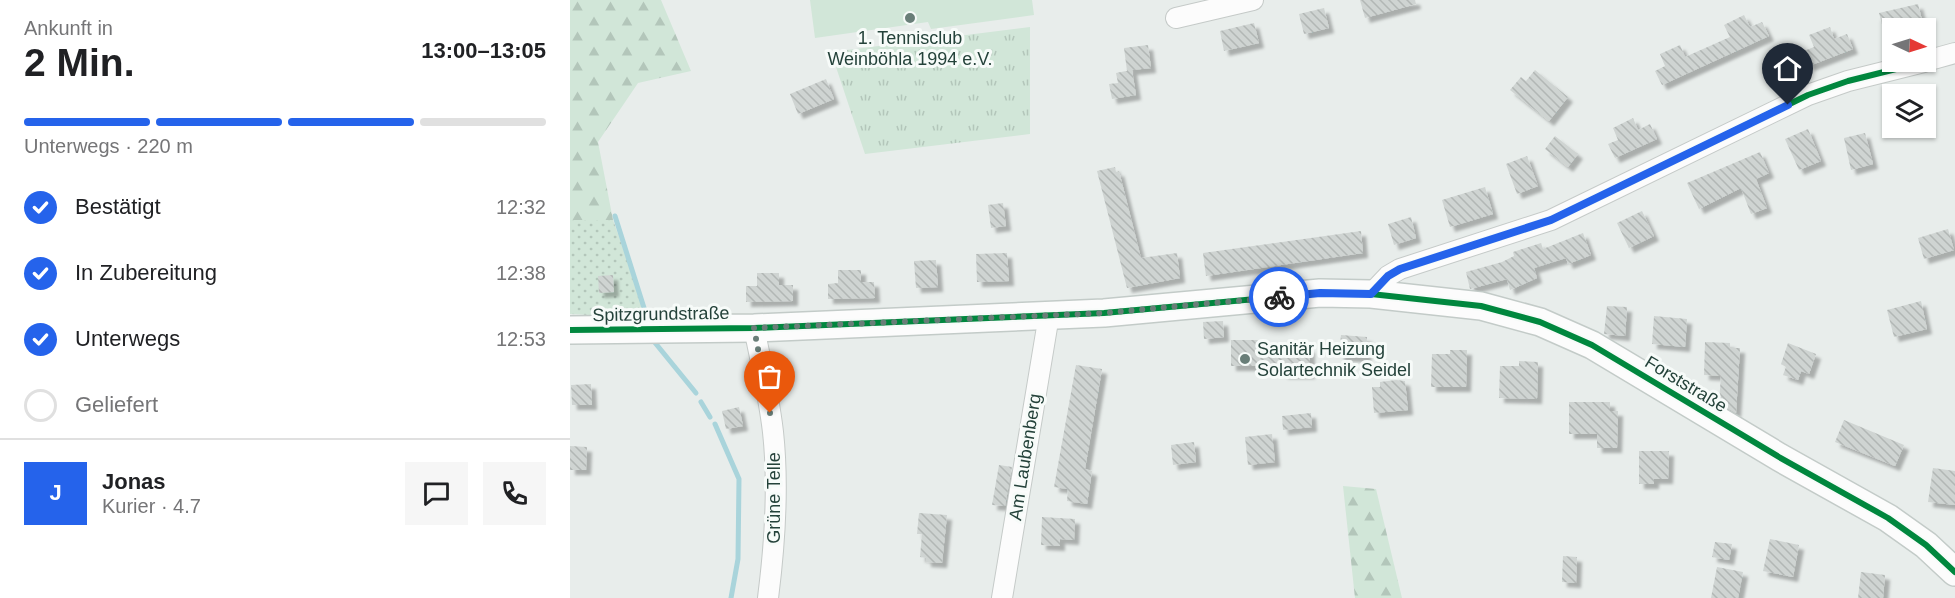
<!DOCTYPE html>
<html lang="de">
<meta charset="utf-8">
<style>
:root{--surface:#fff;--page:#f6f6f6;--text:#202124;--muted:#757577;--line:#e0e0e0;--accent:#2563eb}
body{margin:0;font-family:Helvetica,sans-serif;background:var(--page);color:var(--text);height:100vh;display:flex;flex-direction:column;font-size:22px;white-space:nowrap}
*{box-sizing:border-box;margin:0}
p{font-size:20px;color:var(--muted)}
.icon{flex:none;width:33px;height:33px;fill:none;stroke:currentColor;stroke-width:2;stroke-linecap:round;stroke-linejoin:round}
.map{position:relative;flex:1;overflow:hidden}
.panel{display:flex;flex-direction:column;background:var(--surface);width:570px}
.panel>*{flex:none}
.needle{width:39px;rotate:94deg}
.fabs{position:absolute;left:1312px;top:18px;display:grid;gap:12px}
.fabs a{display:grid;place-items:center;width:54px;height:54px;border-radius:0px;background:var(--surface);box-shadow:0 2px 4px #0004;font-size:30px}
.pin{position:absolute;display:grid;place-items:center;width:51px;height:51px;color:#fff;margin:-62px -26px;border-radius:50% 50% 50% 0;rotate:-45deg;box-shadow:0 0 6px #0007}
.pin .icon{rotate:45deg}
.courier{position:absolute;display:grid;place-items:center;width:60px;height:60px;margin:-30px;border:4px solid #2563eb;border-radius:50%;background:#fff;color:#222;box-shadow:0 2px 8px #0007}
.headline em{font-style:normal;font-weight:600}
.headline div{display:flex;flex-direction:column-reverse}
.headline{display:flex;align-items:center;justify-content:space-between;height:102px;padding:0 24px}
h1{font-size:39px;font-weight:600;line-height:45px}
.bar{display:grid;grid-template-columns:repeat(4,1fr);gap:9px 6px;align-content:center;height:72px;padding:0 24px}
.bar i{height:8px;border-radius:4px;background:var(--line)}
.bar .current{background:var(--accent)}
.bar p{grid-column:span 4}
.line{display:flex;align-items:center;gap:15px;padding:0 24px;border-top:2px solid var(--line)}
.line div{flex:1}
.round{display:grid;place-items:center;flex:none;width:63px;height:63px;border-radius:0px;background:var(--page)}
ol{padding:0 24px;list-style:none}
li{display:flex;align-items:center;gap:18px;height:66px}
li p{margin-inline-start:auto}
li .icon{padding:6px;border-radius:50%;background:var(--accent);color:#fff;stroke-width:4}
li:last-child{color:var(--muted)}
li i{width:33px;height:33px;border:3px solid var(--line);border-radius:50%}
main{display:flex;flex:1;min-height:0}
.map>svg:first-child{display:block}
.grass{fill:url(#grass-tufts)}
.forest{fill:url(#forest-firs)}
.park{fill:url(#park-dots)}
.pitch{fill:#d1e6d8}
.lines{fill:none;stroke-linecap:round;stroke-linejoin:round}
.stream{stroke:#a9d4db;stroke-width:5}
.building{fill:url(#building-back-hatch);filter:url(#shadow)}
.street-casing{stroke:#c5cac8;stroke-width:22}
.secondary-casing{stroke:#c3cbc8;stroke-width:30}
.street{stroke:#fcfcfc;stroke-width:20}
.secondary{stroke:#fcfcfc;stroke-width:27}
.cycleway-casing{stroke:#f7fbf9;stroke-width:10}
.cycleway{stroke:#00873e;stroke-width:6}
.done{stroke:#697e78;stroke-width:6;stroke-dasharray:0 10.8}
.route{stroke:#2563eb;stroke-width:8}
.poi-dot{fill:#697e78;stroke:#f7fbf9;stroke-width:2}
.labels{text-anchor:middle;stroke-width:6;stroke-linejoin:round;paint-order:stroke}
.poi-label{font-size:18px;fill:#24423a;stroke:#f7fbf9}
.street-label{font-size:18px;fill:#24423a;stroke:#f7fbf9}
</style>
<main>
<section class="panel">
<div class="headline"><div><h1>2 Min.</h1><p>Ankunft in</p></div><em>13:00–13:05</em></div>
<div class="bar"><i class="current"></i><i class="current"></i><i class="current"></i><i></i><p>Unterwegs · 220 m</p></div>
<ol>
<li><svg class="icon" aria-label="check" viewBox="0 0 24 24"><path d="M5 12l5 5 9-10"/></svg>Bestätigt<p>12:32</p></li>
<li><svg class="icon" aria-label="check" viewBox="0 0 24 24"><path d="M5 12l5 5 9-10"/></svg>In Zubereitung<p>12:38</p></li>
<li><svg class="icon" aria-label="check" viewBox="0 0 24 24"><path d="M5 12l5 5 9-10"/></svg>Unterwegs<p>12:53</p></li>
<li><i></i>Geliefert</li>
</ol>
<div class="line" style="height:108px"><b class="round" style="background:var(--accent);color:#fff">J</b><div><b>Jonas</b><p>Kurier · 4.7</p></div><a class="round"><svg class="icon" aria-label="chat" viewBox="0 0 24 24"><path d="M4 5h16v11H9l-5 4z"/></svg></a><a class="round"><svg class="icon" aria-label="phone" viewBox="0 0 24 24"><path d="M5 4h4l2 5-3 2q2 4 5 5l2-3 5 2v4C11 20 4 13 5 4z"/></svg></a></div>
</section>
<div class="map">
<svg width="1385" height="598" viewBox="0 0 1385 598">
<defs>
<pattern id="grass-tufts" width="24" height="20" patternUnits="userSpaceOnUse" patternTransform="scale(1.5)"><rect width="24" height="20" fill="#d1e6d8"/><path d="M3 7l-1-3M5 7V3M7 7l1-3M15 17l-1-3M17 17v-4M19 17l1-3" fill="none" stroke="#b3c6ba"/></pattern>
<pattern id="forest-firs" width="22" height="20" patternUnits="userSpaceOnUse" patternTransform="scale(1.5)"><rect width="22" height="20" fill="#d1e6d8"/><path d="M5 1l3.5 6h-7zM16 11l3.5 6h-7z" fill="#b3c6ba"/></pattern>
<pattern id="park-dots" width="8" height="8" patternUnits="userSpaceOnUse" patternTransform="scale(1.5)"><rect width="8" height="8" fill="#d1e6d8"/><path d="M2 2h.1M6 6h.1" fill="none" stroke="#b3c6ba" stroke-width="1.8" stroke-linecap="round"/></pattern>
<pattern id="building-back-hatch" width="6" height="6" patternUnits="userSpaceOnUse" patternTransform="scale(1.5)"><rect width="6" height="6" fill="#cfd4d2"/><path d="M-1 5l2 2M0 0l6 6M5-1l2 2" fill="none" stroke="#b2b7b5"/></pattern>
<filter id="shadow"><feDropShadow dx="5" dy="5" stdDeviation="1.5" flood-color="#0004"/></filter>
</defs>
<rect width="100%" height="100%" fill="#e8edeb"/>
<path class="grass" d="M460,27V134L295,154L261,52Z"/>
<g class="forest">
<path d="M0,0H91L121,71L68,83L28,142L43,220H0Z"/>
<path d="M773,486L806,489L832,598H785Z"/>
</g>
<path class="park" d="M0,220H43L78,318L0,314Z"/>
<path class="pitch" d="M240,0H462L464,15L361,29L358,22L245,38Z"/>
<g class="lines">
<g class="stream">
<path d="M45,216L75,311"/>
<path d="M82,339L126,393"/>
<path d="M131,402L140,417"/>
<path d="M145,424L169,479L168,559L161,598"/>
</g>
</g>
<g class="building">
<path d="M790,0H845L846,4L795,18Z"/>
<path d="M1348,4L1354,28H1313L1309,13Z"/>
<path d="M754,8L759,28L734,34L729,14Z"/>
<path d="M1174,15L1180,27L1192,22L1199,36L1092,85L1085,71L1095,66L1090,54L1110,45L1115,57L1160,37L1154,25Z"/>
<path d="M684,23L689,43L654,51L650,31Z"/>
<path d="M1260,27L1264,39L1277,34L1283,49L1239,66L1234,51L1244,47L1239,35Z"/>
<path d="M578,45L581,68L562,70L566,95L542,99L539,84L548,83L546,73L561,70L557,71L554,48Z"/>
<path d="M965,70L998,97L979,121L940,90L951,77L956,81Z"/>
<path d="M256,79L264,99L228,114L220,94Z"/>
<path d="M1063,118L1068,130L1080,124L1087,139L1045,158L1038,144L1048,140L1043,128Z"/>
<path d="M1238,129L1251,161L1229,170L1215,139Z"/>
<path d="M1295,133L1303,164L1281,170L1274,138Z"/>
<path d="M985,136L1008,154L998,167L975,149Z"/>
<path d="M1190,152L1199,173L1186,179L1197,208L1181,214L1171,188L1129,209L1117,183Z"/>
<path d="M957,156L968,186L947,194L936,164Z"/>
<path d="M545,167L546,172L549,171L571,258L607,253L610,278L557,288L527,171Z"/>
<path d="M915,187L923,214L880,227L872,200Z"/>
<path d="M433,203L436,226L421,228L418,205Z"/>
<path d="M1072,211L1084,236L1059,248L1047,223Z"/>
<path d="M841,217L846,238L824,245L818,224Z"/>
<path d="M1378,229L1384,250L1354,259L1348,238Z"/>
<path d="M791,231L793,253L636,276L633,253Z"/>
<path d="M1013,233L1021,255L998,264L996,258L964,268L967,278L940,290L937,279L900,289L896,272L932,262L944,256L943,252L971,243L973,249Z"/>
<path d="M437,253L439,281L407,282L406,254Z"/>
<path d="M366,260L368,287L346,288L344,261Z"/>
<path d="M268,270H291V282H304L305,298L258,299V284L268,283Z"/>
<path d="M187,273H209V285H223V301L176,302V286H187Z"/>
<path d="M43,275L44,292L29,293L28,276Z"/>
<path d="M1351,301L1357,329L1324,337L1317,310Z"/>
<path d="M1037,306L1057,307L1055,336L1034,334Z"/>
<path d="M1084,316L1117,319L1115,347L1082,344Z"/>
<path d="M653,321L654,337L634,339L633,322Z"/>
<path d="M771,335L797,337L796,358L769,356Z"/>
<path d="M661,340H688V347L740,348V374H713V366H661Z"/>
<path d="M1135,342L1160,343V348H1170L1166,413L1149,403L1151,376L1134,375Z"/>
<path d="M1218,343L1246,354L1239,374L1231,371L1228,380L1213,375L1216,367L1211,364Z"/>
<path d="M880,350H897L896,387H861L862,354H880Z"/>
<path d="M949,361L968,362L967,399L929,398L930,366H949Z"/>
<path d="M506,365L532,369L515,469L522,471L517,504L497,501L498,489L484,487Z"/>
<path d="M826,380L835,381L838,410L804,413L802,387H810V382Z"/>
<path d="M21,384L22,405H2L1,385Z"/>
<path d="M999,402H1040V411H1048L1047,448H1027V434H999Z"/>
<path d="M169,407L173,426L156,429L152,411Z"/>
<path d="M741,413L742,427L713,430L712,416Z"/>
<path d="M1274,420L1334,445L1325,466L1265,442Z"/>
<path d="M702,434L705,462L678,465L675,437Z"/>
<path d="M624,442L626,462L603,465L601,445Z"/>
<path d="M0,446L17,447L16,470H0Z"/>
<path d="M1069,451H1099L1098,479H1084V484H1069Z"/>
<path d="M429,465L442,467L435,506L422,505Z"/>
<path d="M1363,468L1385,471V505L1358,502Z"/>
<path d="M349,513L377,515L372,563L356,562V558L350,557L352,534H347Z"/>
<path d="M472,517L505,519L504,540L490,539V546L471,545Z"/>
<path d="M1200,539L1229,545L1223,577L1193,571Z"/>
<path d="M1145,542L1162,544L1159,560L1142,557Z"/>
<path d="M993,556L1007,557L1006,583L992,582Z"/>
<path d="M1147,567L1173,572L1168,598H1141Z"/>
<path d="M1291,572L1315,575L1313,598H1288Z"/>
</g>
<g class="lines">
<g class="street-casing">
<g id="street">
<path d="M606,18L683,0"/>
<path d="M1356,61L1385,53"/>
<path d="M801,294L818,276L830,269L981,220L1238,95L1278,81L1354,62"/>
<path d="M184,328C191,362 199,397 203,432C209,487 205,543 198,598"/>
<path d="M432,598L479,315"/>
</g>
</g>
<g class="secondary-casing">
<path id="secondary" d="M0,330L184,328L534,313L750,293L801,294L911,306L970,322L1022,345L1209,457L1318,518L1356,545L1385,572"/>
</g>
<use href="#street" class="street"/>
<use href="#secondary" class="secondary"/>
<g class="cycleway-casing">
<g id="cycleway">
<path d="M801,294L818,276L830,269L981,220L1238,95L1278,81L1354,62"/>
<path d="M0,330L184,328L534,313L750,293L801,294L911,306L970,322L1022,345L1209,457L1318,518L1356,545L1385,572"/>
</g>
</g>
<use href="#cycleway" class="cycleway"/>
</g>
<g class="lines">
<path class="done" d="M200,413L184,328L534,313L709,297"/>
<path class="route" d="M709,297L750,293L801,294L818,276L830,269L981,220L1218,105"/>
</g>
<g class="poi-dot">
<circle cx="340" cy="18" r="6"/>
<circle cx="675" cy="359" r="6"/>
</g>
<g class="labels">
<g class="poi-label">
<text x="340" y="44">1. Tennisclub<tspan x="340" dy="21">Weinböhla 1994 e.V.</tspan></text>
<text x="687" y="355" text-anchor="start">Sanitär Heizung<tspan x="687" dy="21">Solartechnik Seidel</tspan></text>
</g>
<g class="street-label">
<text transform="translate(91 314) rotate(-1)" y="6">Spitzgrundstraße</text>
<text transform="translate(1116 384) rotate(31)" y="6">Forststraße</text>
<text transform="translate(455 457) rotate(-81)" y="6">Am Laubenberg</text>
<text transform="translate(204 498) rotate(-90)" y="6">Grüne Telle</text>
</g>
</g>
</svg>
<div class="fabs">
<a><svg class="needle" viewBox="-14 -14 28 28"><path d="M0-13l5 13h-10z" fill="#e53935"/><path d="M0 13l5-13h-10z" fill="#757577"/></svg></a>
<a><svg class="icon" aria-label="layers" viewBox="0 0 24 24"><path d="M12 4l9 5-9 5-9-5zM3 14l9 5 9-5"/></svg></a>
</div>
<div class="pin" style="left:200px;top:413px;background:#ea580c"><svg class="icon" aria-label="bag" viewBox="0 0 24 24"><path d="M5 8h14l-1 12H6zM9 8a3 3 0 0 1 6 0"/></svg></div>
<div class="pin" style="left:1218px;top:105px;background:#1f2937"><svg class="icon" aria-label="home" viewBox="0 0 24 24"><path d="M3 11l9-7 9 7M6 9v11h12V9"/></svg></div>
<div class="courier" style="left:709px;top:297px"><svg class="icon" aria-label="bike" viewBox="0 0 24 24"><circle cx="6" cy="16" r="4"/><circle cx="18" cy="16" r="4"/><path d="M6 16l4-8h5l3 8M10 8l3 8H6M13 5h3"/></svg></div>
</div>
</main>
